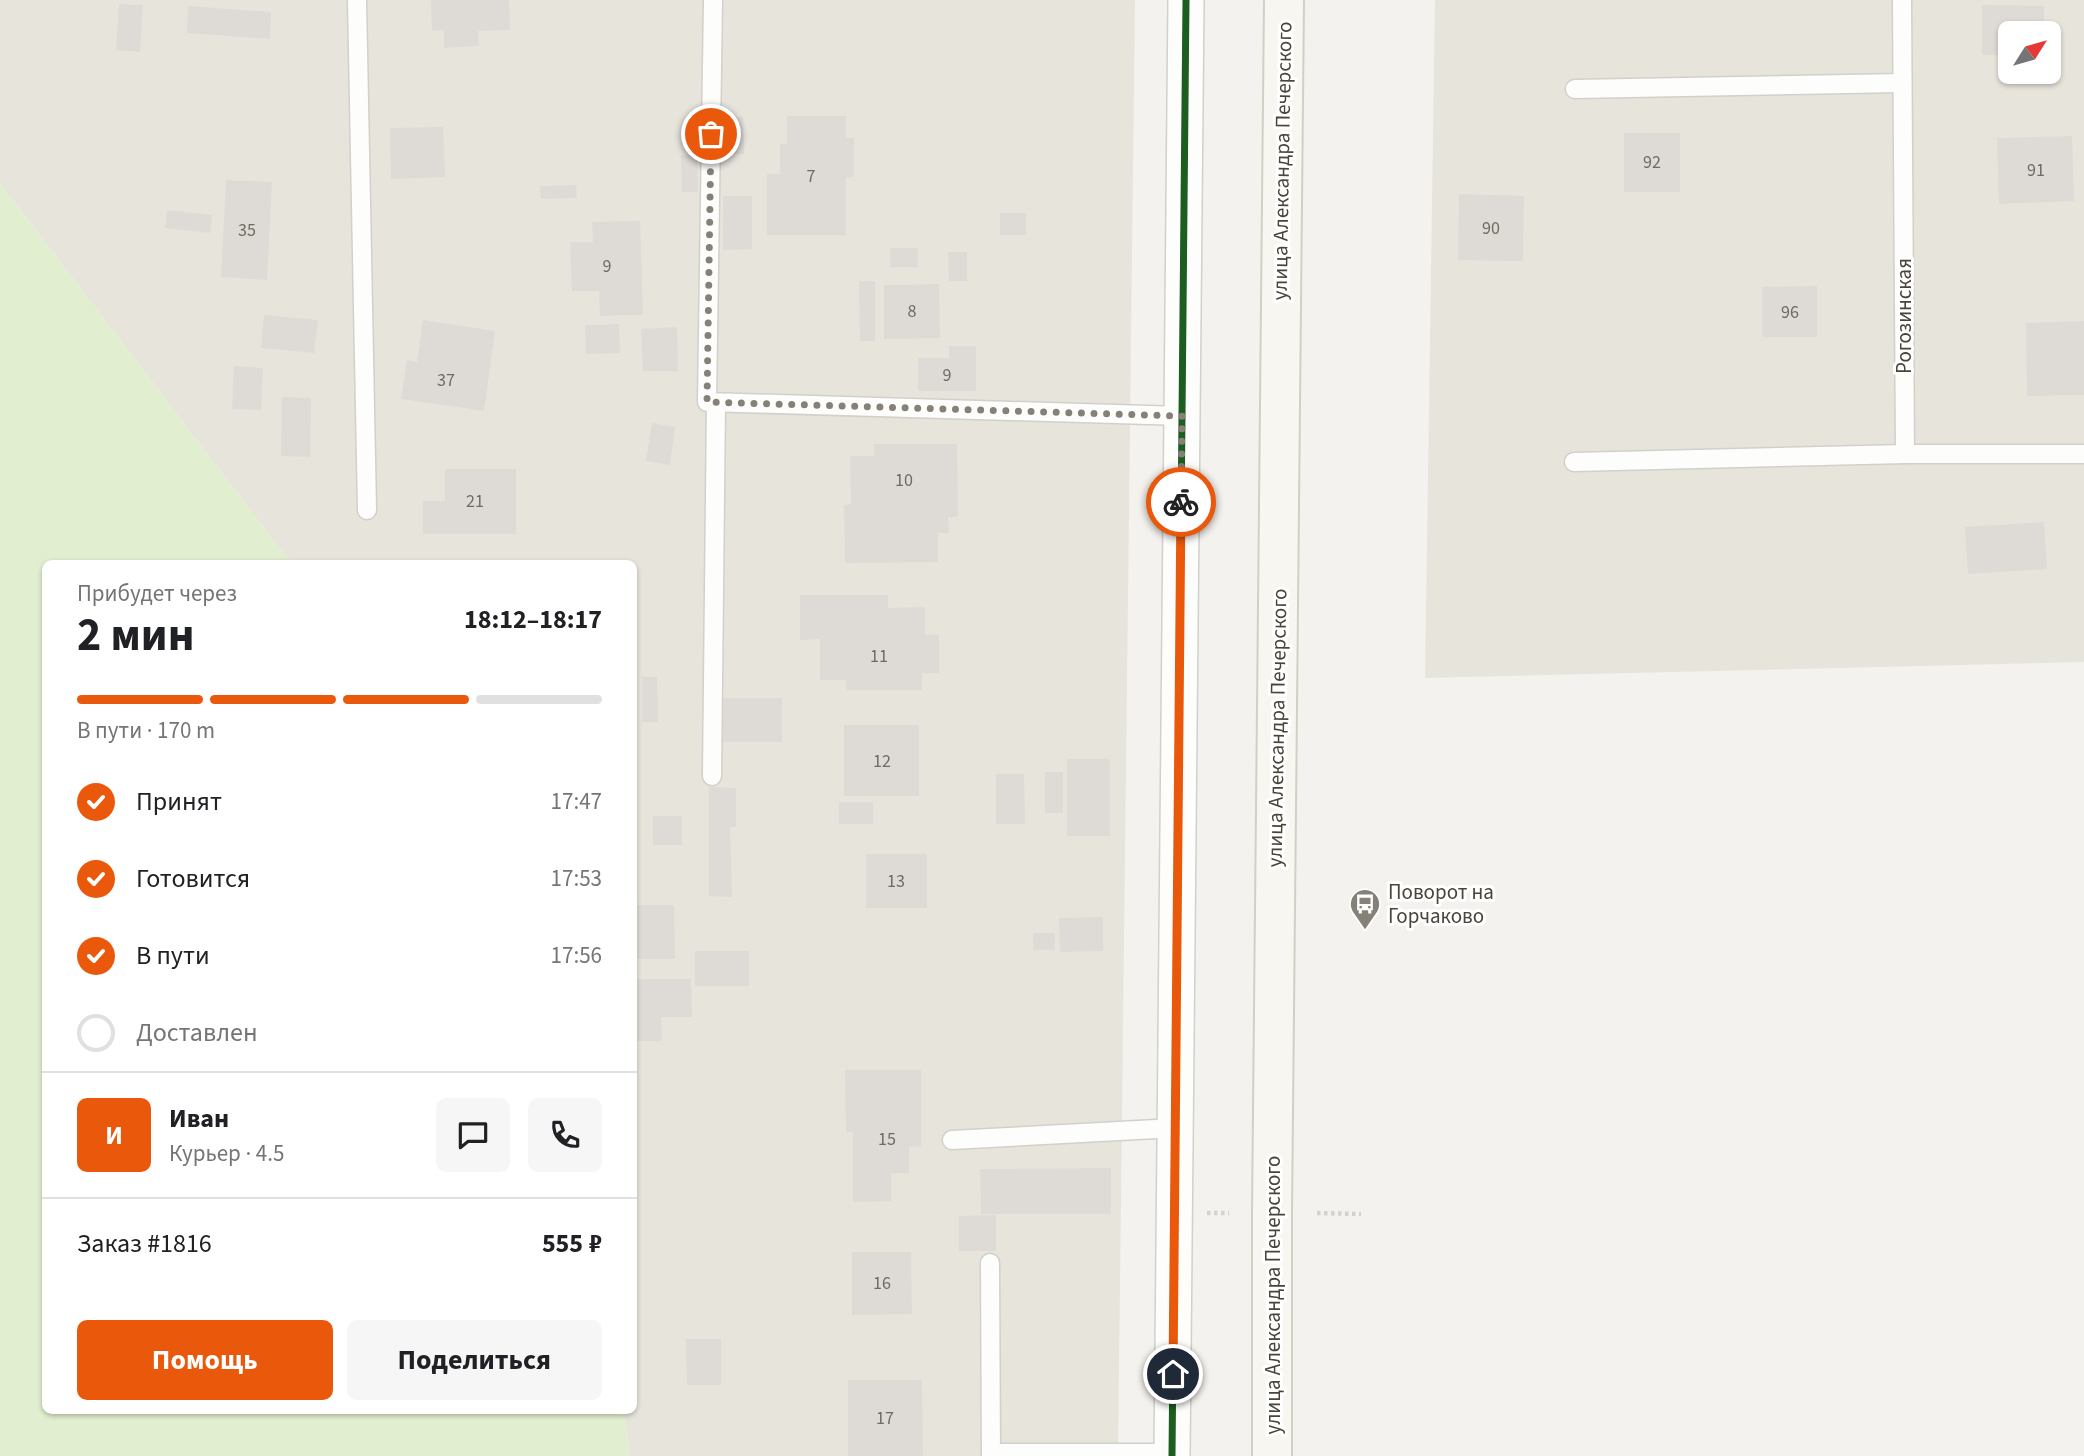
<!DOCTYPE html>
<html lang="ru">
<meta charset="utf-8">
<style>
:root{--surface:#fff;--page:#f6f6f6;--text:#202124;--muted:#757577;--line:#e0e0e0;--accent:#ea580c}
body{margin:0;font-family:"Source Sans 3",sans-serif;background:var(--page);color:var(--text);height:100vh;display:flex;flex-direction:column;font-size:26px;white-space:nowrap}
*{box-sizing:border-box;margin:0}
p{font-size:23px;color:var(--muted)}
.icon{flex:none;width:38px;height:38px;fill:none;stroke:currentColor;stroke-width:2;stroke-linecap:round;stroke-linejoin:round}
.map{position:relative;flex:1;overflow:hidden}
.side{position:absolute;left:42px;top:560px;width:595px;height:854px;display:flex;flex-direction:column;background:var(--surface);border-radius:10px;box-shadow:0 2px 5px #0004}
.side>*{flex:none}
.needle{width:46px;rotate:53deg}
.controls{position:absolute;left:1998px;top:21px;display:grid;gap:14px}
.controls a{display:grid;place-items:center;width:63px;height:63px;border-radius:10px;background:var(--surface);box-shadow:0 2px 5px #0004;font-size:35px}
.pin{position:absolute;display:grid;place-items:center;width:60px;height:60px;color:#fff;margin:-30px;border:4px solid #fff;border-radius:50%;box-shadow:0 2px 7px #0007}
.courier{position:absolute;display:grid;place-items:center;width:70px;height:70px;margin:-35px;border:5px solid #ea580c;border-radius:50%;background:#fff;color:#222;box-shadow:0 2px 9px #0007}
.head em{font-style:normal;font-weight:700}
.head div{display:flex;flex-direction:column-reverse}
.head{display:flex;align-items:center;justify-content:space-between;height:119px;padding:0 35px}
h1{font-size:46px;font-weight:700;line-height:52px}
.bar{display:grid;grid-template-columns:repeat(4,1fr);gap:10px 7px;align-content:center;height:84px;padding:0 35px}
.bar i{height:9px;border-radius:5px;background:var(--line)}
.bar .on{background:var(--accent)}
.bar p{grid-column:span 4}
.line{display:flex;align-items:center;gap:18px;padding:0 35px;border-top:2px solid var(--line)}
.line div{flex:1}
.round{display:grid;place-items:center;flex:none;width:74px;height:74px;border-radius:10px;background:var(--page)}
ol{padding:0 35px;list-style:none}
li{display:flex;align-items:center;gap:21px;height:77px}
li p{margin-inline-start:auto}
li .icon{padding:7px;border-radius:50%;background:var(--accent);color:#fff;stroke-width:4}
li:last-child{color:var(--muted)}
li i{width:38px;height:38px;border:4px solid var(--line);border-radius:50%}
.button{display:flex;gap:14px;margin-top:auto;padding:14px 35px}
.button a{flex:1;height:80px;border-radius:10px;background:var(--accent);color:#fff;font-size:28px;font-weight:700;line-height:80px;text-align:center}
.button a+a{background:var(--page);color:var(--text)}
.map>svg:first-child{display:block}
.residential{fill:#e7e4dc;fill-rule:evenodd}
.green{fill:#e1eecf}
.building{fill:#dedbd6}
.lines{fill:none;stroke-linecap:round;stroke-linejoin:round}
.service-casing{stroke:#d2d0cb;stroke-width:21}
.minor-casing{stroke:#d2d0cb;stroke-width:38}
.secondary-casing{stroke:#d3cfc5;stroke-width:42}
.path{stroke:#d3d2cc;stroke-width:4.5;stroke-dasharray:3.5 3.5;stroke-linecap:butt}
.service{stroke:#fdfdfc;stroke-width:18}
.minor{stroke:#fdfdfc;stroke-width:35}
.secondary{stroke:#f7f6f1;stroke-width:38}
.cycleway-casing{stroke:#fff;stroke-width:11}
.cycleway{stroke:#1b5e20;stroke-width:7}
.done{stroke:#868178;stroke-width:7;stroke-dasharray:0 12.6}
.route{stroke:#ea580c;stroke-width:9}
.labels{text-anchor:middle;stroke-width:6;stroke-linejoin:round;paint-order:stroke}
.number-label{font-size:18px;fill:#706a61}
.street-label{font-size:21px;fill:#4b4439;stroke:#fff}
.poi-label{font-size:21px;fill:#4b4439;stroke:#fff;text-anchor:start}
</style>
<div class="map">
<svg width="2084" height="1456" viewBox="0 0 2084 1456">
<rect width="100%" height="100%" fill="#f4f2ee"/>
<g class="residential">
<path d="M0,0H1135L1118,1456H630L624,1411L634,1410V564L291,563L0,183Z"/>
<path d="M1435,0H2084V662L1425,678ZM2011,33H2049V72H2011Z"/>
</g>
<path class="green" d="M0,183L291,563L46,564V1410L624,1411L630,1456H0Z"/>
<g class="building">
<path d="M431,0H509L510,30L478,31L479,46L444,48V30L432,31Z"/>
<path d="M119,4L143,5L140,52L116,50Z"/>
<path d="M1982,5L2044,6V33H2011V55H1982Z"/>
<path d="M188,6L271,12L270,39L187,33Z"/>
<path d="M787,116H846V138H854V177H846V235H767V174H780V144H787Z"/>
<path d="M725,117H743L744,154H725Z"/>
<path d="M443,127L445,177L391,179L390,128Z"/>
<rect x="1624" y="133" width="56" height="59"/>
<path d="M2072,136L2074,201L1999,204L1997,138Z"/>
<path d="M681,155H697L698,192H682Z"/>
<path d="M226,180L272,182L267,280L221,277Z"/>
<path d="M576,185L577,198L541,199L540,186Z"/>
<path d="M1459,194L1524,196L1523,261L1458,260Z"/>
<path d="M723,196H752V249L723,250Z"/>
<path d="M167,210L212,215L210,233L165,228Z"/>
<rect x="1000" y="213" width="26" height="22"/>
<path d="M640,221L643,315L600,316L599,291H572L570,242H593L592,222Z"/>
<rect x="890" y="248" width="28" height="19"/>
<path d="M948,252H967V281H949Z"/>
<path d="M859,281H875V341H860Z"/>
<path d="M939,284L940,338L884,339V285Z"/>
<path d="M1817,286V337H1762V287Z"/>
<path d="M264,315L318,320L314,353L261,348Z"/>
<path d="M423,320L495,331L484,411L401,399L407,360L417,362Z"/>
<path d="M2084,321V395L2027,396L2026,323Z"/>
<path d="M619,324L620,353L586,354L585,325Z"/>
<path d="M677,327L678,371H643L641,329Z"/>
<path d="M949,346H976V391H918V358H949Z"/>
<path d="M234,366L263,368L261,410L232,409Z"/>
<path d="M282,397L311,398L310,457L281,456Z"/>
<path d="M652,423L675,427L670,465L646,461Z"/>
<path d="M874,444H957L958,517H948L949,533H938V562L845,563L844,505L851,504L850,456H874Z"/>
<path d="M445,469H516V534H423V501H445Z"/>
<path d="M2044,522L2047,569L1968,574L1965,527Z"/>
<path d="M800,595H888V608L925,607V634L939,635V673H922V690H847L846,680H820V639L800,640Z"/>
<path d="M642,677H657L658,722H642Z"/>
<rect x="712" y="698" width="70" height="44"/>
<rect x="844" y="725" width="75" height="71"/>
<rect x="1067" y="759" width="43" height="77"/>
<rect x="1045" y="772" width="18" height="41"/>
<path d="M996,774H1024L1025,824H996Z"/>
<path d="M709,787L736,788V827H730L732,897L709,896Z"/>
<rect x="839" y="802" width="34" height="22"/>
<rect x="653" y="816" width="29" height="29"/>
<rect x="866" y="854" width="61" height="54"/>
<path d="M634,905H674L675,959H634Z"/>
<path d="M1103,917V951L1060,952L1059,918Z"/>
<rect x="1033" y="933" width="22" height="17"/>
<rect x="695" y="951" width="54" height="35"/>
<path d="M634,979H691L692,1017H661L662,1041H637V1059H634Z"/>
<path d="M845,1070H921V1146L909,1147V1173H891V1201L853,1202V1132H846Z"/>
<path d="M1111,1168V1214H981L980,1169Z"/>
<path d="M996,1215V1251H959V1216Z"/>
<path d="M852,1252H911L912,1314L852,1315Z"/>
<path d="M686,1339H721V1385H687Z"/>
<path d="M848,1380H922L923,1456H848Z"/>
</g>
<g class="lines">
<g class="service-casing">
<g id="service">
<path d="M357,0L367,510"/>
<path d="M713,0L707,402L1182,416"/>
<path d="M1902,0L1905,454H2084"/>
<path d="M1575,89L1902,83"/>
<path d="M1574,462L1905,454"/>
<path d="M712,776L716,403"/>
<path d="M952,1140L1175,1128"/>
<path d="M990,1263L991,1456"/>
<path d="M991,1453H1172"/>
</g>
</g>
<g class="minor-casing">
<path id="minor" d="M1172,1456L1186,0"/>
</g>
<g class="secondary-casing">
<path id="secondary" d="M1272,1456V1213L1284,0"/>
</g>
<g class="path">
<path d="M1207,1213H1229"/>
<path d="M1317,1213L1361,1214"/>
</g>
<use href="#service" class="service"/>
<use href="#minor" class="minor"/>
<use href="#secondary" class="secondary"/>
<g class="cycleway-casing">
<path id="cycleway" d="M1172,1456L1186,0"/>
</g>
<use href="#cycleway" class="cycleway"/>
</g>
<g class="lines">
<path class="done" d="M711,134L707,402L1182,416L1181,502"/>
<path class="route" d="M1173,1374L1181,502"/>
</g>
<defs>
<g id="bus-pin" transform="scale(1.575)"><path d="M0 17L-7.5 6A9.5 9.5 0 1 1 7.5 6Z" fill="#868178" stroke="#fff"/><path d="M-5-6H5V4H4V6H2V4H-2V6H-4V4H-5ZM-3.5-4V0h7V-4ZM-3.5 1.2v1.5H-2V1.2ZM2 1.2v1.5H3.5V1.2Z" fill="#fff"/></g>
</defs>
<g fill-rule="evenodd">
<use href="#bus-pin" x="1365" y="904"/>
</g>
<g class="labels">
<g class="number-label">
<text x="1652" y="168">92</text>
<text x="2036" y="176">91</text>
<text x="811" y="182">7</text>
<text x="1491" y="234">90</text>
<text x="247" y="236">35</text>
<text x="607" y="272">9</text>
<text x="912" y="317">8</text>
<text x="1790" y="318">96</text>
<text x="947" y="381">9</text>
<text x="446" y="386">37</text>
<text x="904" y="486">10</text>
<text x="475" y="507">21</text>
<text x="879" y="662">11</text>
<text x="882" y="767">12</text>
<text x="896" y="887">13</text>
<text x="887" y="1145">15</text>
<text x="882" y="1289">16</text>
<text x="885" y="1424">17</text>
</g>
<g class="street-label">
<text transform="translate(1282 161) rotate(-89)" y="7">улица Александра Печерского</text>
<text transform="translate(1904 316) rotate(-90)" y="7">Рогозинская</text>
<text transform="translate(1277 728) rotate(-89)" y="7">улица Александра Печерского</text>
<text transform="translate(1273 1295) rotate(-90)" y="7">улица Александра Печерского</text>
</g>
<g class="poi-label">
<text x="1388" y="899">Поворот на<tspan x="1388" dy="24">Горчаково</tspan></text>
</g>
</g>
</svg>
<div class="controls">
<a><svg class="needle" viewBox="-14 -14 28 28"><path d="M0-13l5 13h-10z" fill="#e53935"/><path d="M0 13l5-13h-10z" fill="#757577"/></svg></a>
</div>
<div class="pin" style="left:711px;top:134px;background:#ea580c"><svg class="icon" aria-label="bag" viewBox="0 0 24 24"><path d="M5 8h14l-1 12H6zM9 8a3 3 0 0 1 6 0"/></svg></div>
<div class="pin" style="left:1173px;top:1374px;background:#1f2937"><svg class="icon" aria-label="home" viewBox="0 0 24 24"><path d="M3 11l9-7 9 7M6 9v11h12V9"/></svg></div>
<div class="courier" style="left:1181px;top:502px"><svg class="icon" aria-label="bike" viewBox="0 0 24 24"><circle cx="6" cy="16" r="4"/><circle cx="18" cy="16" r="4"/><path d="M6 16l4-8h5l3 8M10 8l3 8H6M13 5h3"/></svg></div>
<section class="side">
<div class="head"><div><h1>2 мин</h1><p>Прибудет через</p></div><em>18:12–18:17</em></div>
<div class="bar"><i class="on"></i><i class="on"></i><i class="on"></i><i></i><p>В пути · 170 m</p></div>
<ol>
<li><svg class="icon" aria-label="check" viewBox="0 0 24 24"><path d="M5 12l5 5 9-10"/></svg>Принят<p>17:47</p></li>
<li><svg class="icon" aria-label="check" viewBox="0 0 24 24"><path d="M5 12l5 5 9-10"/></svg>Готовится<p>17:53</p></li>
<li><svg class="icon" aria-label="check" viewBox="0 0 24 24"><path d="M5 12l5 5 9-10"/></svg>В пути<p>17:56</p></li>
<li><i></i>Доставлен</li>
</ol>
<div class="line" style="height:126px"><b class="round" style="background:var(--accent);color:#fff">И</b><div><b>Иван</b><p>Курьер · 4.5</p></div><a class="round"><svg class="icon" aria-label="chat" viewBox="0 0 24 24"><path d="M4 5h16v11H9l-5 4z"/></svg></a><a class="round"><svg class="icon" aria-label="phone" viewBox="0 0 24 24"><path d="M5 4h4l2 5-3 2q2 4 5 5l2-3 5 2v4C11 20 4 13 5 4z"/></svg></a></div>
<div class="line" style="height:91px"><div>Заказ #1816</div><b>555 ₽</b></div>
<div class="button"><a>Помощь</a><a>Поделиться</a></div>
</section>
</div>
